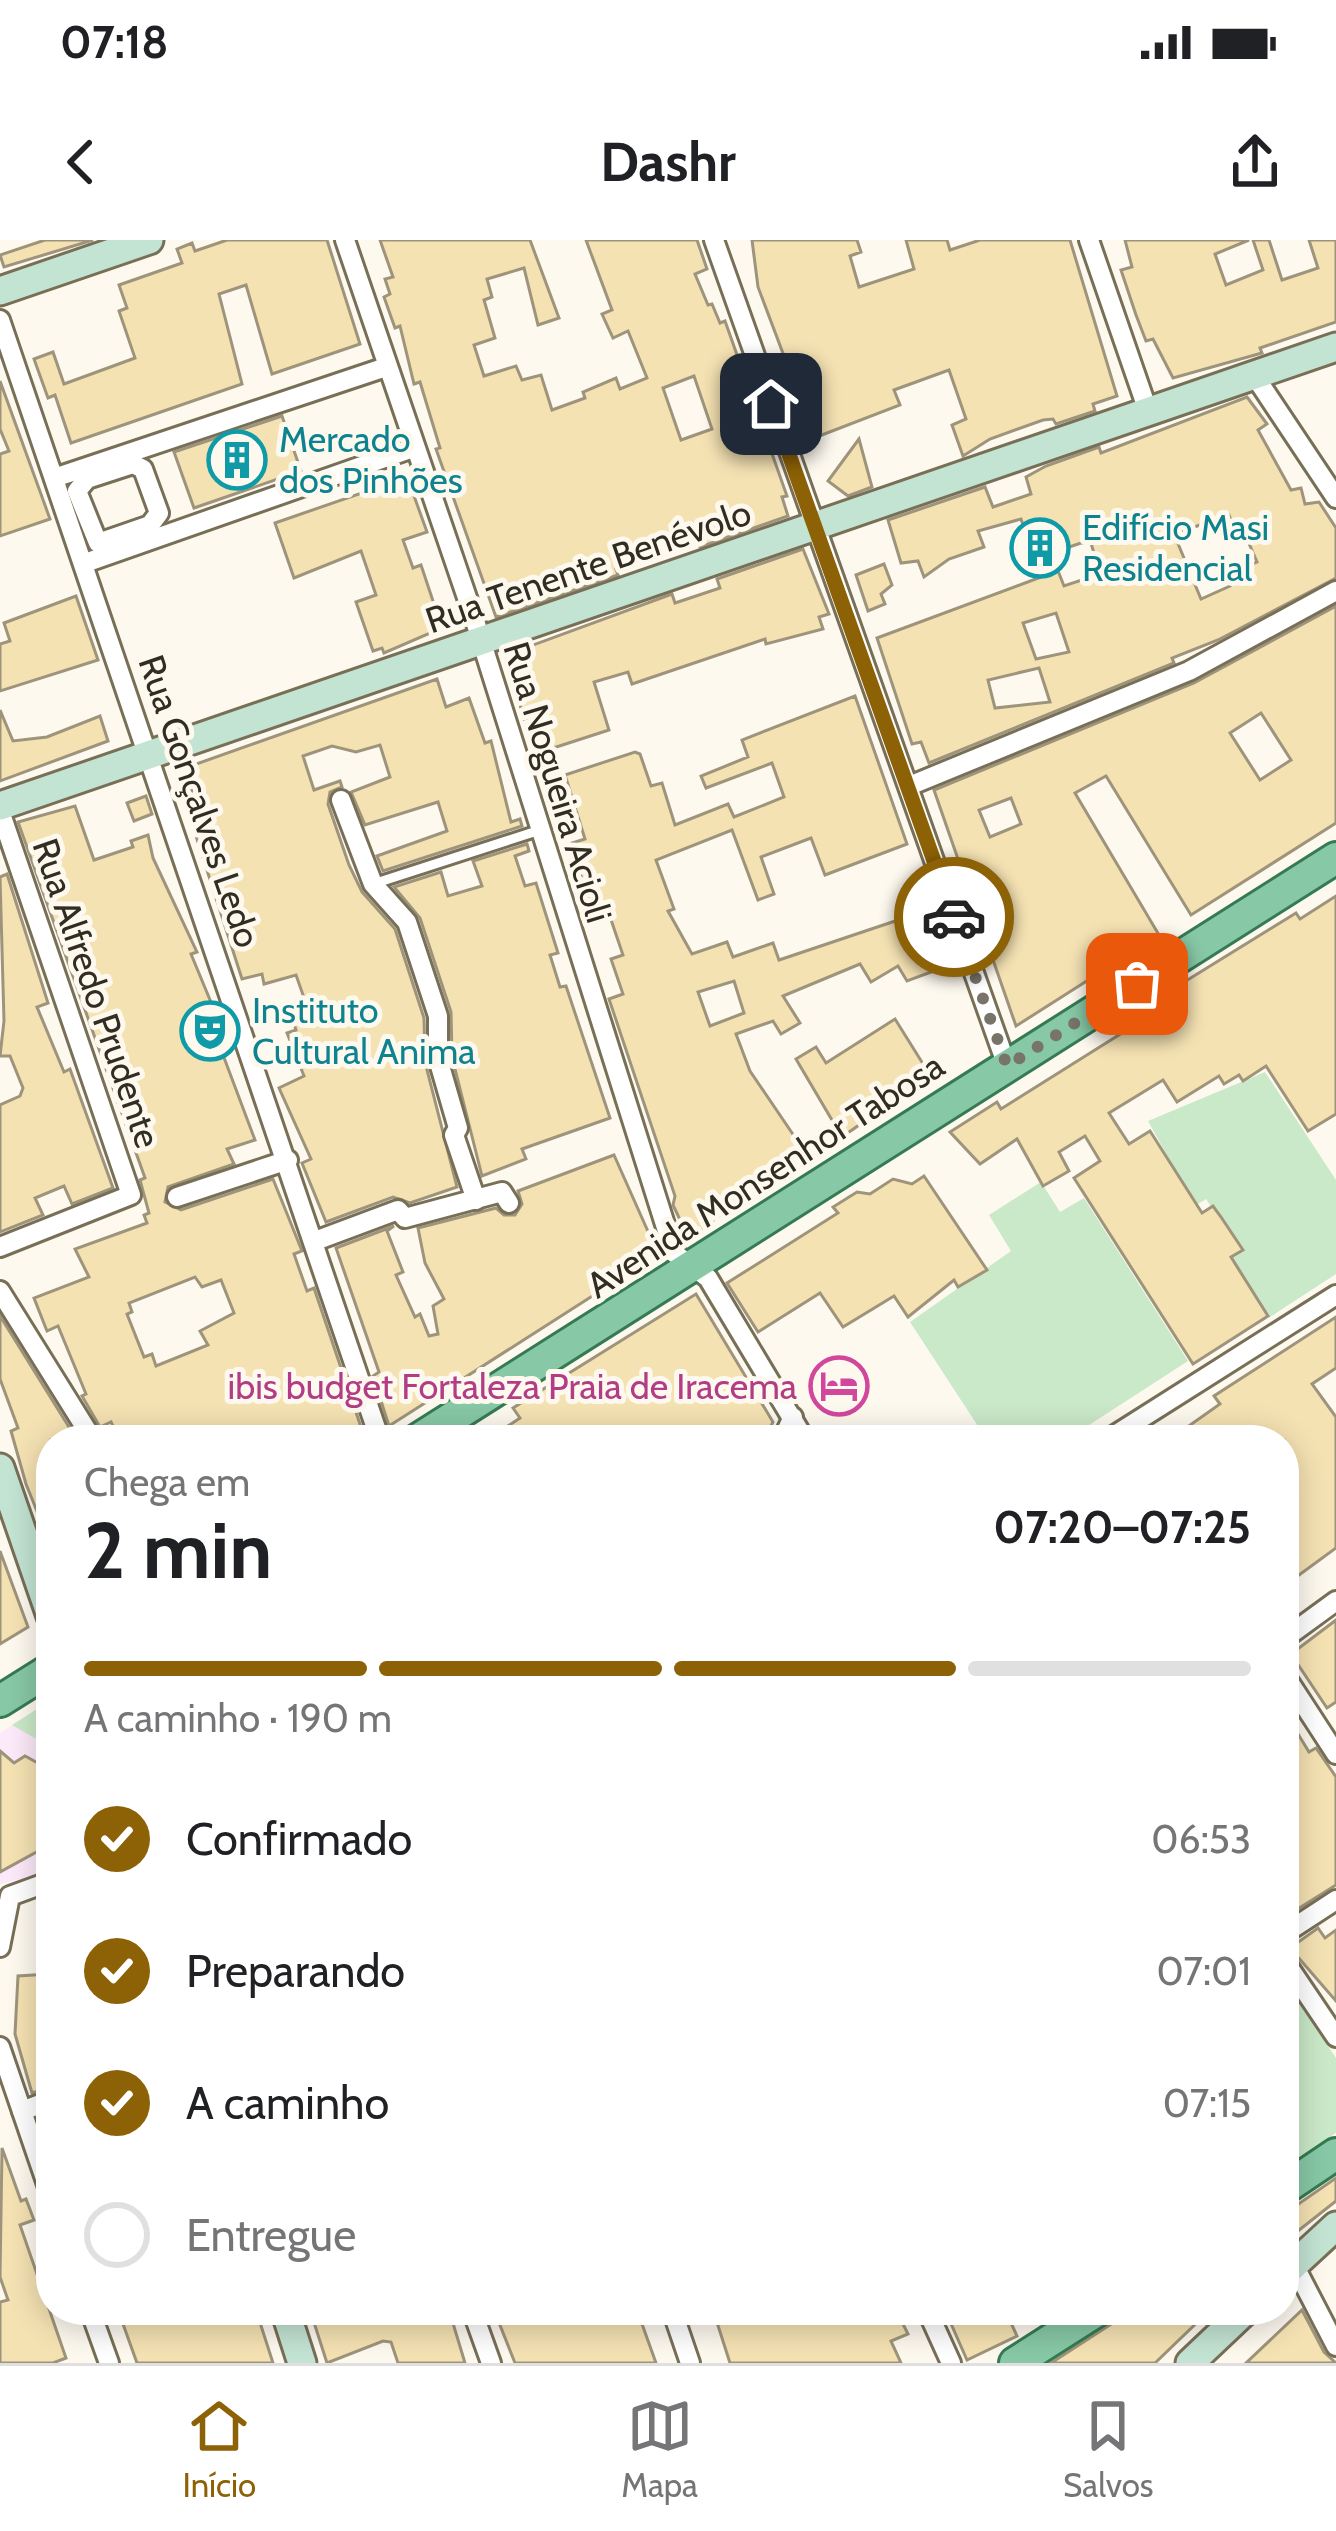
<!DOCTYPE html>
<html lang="pt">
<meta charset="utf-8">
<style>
:root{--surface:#fff;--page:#f6f6f6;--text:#202124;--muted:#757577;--line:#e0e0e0;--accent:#8d6105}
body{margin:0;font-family:Cabin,sans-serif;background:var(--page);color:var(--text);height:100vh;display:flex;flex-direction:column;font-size:45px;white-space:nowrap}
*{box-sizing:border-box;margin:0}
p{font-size:39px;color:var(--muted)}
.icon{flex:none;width:66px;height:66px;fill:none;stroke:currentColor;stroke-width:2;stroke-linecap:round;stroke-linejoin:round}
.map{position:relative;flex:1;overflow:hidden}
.panel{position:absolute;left:36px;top:1185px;width:1263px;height:900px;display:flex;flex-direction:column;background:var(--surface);border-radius:48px;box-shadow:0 6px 30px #0003}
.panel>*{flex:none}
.pin{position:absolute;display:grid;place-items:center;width:102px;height:102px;color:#fff;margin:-51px;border-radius:24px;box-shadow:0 6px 18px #0006}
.courier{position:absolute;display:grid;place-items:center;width:120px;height:120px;margin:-60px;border:9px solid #8d6105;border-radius:50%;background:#fff;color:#222;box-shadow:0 3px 15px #0007}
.headline em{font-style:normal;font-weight:700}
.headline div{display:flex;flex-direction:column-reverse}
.headline{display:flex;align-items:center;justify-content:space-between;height:204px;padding:0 48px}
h1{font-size:78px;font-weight:700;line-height:90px}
.bar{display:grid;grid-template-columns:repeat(4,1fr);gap:18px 12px;align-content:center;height:144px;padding:0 48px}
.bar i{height:15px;border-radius:9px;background:var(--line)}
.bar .active{background:var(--accent)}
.bar p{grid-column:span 4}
ol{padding:0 48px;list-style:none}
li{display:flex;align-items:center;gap:36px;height:132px}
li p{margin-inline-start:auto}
li .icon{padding:12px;border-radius:50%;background:var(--accent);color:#fff;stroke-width:4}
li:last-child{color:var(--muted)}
li i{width:66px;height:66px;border:6px solid var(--line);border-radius:50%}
.status{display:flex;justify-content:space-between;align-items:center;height:84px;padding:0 60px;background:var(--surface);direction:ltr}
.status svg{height:33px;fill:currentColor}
header{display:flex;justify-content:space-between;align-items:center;height:156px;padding:0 48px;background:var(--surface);font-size:54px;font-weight:700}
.dock{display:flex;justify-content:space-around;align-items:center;height:168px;border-top:3px solid var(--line);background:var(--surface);font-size:33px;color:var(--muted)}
.dock a{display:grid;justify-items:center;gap:6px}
.dock .active{color:var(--accent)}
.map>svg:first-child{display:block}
.commercial{fill:#fce9f9}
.green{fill:#cae9c8}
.building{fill:#f5e2b3;stroke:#9e947b;stroke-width:3;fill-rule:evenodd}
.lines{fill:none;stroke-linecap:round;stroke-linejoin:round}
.lane-casing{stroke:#786f57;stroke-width:15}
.street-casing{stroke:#786f57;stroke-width:24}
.secondary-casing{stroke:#786f57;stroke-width:33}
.primary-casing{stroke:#357a52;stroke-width:36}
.lane{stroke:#fff;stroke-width:9}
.street{stroke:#fff;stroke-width:18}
.secondary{stroke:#c3e3d3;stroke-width:27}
.primary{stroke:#87c8a6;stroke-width:30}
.done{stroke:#79746a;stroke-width:12;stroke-dasharray:0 21.6}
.route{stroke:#8d6105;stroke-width:15}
.labels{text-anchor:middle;stroke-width:10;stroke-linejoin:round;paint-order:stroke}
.culture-label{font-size:36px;fill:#0d838f;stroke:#fef9ef;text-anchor:start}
.street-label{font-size:36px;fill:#312d23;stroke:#fef9ef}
.hotel-label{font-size:36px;fill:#b23c85;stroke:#fef9ef;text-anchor:end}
</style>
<div class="status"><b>07:18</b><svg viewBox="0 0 49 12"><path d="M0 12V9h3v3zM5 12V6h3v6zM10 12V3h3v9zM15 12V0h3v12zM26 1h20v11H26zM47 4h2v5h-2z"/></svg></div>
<header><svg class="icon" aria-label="back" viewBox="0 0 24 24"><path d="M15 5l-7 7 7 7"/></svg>Dashr<svg class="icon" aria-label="share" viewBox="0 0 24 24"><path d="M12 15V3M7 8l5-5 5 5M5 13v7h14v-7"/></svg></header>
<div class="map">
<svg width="1336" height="2123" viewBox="0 0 1336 2123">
<rect width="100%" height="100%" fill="#fef9ef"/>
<path class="commercial" d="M51,1460V1632L0,1644V1493Z"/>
<g class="green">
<path d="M1265,832L1336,940V1034L1270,1077L1231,1017L1240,1010L1206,959L1195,966L1148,881Z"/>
<path d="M1041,942L1060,972L1084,958L1188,1121L1066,1200H987L910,1082L1011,1011L989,975Z"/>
<path d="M51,1460L49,1494L40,1501L12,1485Z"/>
<path d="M1284,1740L1336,1818V1893L1284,1927Z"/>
</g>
<g class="building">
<path d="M45,0H93L4,27L0,15Z"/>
<path d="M227,0H327L360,104L272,134L246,45L219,54L242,144L71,203L55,155L48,158L34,119L53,112L64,144L135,118L119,71L127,68L119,45L182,23L177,9L192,3L195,11Z"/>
<path d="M380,0H530L559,78L538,85L524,28L504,34L487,39L492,57L484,60L495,98L474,105L484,136L516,126L522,140L541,135L552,170L585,158L583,152L616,138L620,149L647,138L628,91L613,98L602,74L612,70L586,0H697L707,29L695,34L708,65L712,64L720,83L725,81L787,256L782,257L788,276L700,307L697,300L639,320L616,329L618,335L496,377L436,209L440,208L420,142L414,144L400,86L395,88L384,57L390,54L385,39L393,37ZM694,136L712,189L681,200L663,148Z"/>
<path d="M752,0H857L861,12L850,16L859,47L914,29L906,0H947L950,10L980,0H1070L1117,156L1093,164L1095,171L1056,184L1053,179L1043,180L990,199L963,216L952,185L966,179L949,130L894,150L900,165L814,198L785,134L790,132L758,47Z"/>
<path d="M1125,0H1249L1215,14L1226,45L1263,30L1253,0H1269L1282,40L1318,28L1309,0H1336V82L1260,108L1262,113L1173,138L1153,99L1146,101L1136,75L1121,30L1132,27Z"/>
<path d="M0,141L50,279L0,296V214L9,211L0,189Z"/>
<path d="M1247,157L1267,184L1258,190L1291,250L1301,248L1305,264L1319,262L1336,288V338L1218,400L1172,418L1174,423L929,523L921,502L912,504L877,398L1041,337L1021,279L978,291L984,307L949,319L924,337L918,321L901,323L888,280L985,247L993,267L1031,254L1026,237L1046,226L1099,207L1101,213ZM1229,275L1233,286L1240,283L1257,322L1226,335L1230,346L1201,359L1174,294ZM1081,303H1091L1100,334L1064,346L1051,313ZM1056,373L1069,412L1036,419L1023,383ZM1039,428L1050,462L995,468L988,440Z"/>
<path d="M282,176L301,231L194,268L174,212Z"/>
<path d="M859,199L872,247L848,256L828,241Z"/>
<path d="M402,239L409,242L427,292L403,300L413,328L421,325L442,388L384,413L382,408L373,411L356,362L376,355L361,311L294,338L275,283Z"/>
<path d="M803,309L829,374L819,377L823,389L766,404L765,399L632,444L628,432L594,442L609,490L547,510L536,475L524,479L506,415L672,354L675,363L720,348L717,339Z"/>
<path d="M884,324L892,345L881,354L885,364L868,371L856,335Z"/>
<path d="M76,356L98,420L0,451V404L10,401L4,383Z"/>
<path d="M1336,366V583L1191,675L1106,536L1075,553L1159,695L1016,786L934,550L1194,443ZM1261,473L1291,520L1260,540L1230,493ZM1011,558L1021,584L990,597L979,570Z"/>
<path d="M437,439L446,467L469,458L485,503L491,501L511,582L520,579L522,586L383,631L377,616L447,591L438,562L365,585L351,552L390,537L380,505L356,512L332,506L303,516L314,550L340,541L342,547L330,552L328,564L349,625L362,652L395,689L424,778L425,822L457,947L410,963L393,957L326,982L302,923L311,919L279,848L304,836L287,793L296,790L291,774L308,769L296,735L264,744L262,734L242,739L195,593L203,590L185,528Z"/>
<path d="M855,456L907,604L825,635L811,598L761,617L774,654L758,660L732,590L656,620L674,669L668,671L692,714L727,702L733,717L773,703L779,720L931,669L950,725L907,741L898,726L871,742L860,724L783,756L800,783L781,794L773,781L736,794L750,831L809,918L778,938L774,934L689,999L673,965L675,956L609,759L623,754L611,719L623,715L606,665L596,669L591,655L579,660L573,639L581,636L572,603L585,599L565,535L635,512L640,514L651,546L662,543L675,585L728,564L734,577L784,557L772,523L706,548L701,536L748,517L742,500ZM734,741L744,773L710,786L698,752Z"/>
<path d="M0,470L13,501L47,497L100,476L108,501L0,541Z"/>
<path d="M146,556L152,574L134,581L127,563Z"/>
<path d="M75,566L94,620L133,607L131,601L148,595L153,618L197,712L191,714L215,772L208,775L255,900L227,909L234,924L168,947L165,962L181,970L273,939L302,1011L294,1014L307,1051L314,1048L363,1193L348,1200H120L111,1182L100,1187L82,1156L86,1154L58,1086L47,1091L34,1058L89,1037L75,1009L147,983L144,975L149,973L140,940L145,938L18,582ZM195,1037L202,1047L221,1040L234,1073L200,1091L208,1105L156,1126L152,1114L144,1117L127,1074L132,1072L129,1063Z"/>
<path d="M527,604L529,611L515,616L525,646L536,643L558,713L550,715L560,747L566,746L610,878L522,909L526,919L482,936L452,817L451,772L420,678L394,647L441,632L448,656L482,646L473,621Z"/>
<path d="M7,634L48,763L37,767L64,832L70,829L113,948L72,964L64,946L35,958L43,975L0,992V865L20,856L23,848L10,816H0L4,781L0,637Z"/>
<path d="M1336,656V874L1308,891L1266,826L1243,841L1239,835L1224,844L1219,836L1177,862L1163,840L1109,873L1129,904L1150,891L1202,973L1213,966L1221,977L1243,1010L1231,1017L1268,1076L1193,1124L1074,938L1100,921L1085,896L1059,912L1069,931L1043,946L1017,899L980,924L950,892L997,862L1001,869L1173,761L1168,752L1296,673L1300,679Z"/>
<path d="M895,779L930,835L842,897L796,819L816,807L826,823Z"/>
<path d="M614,915L658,1014L389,1186L373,1136L379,1132L336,1008L394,986L387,991L403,1032L396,1035L415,1077L420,1074L429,1096L438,1094L433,1066L444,1059L425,1023L418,988L496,968L504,975H515L522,964L518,951Z"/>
<path d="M924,936L987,1030L958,1047L954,1040L908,1077L894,1056L843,1087L820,1053L758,1092L727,1043L838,973L833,967L857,952L870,954L893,939L912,944Z"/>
<path d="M696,1054L773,1182L764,1200H487L520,1178L513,1168Z"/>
<path d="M0,1076L77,1200H51V1306L26,1244L11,1191L18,1188L0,1139Z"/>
<path d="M1336,1077V1128L1312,1144L1336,1177V1308L1284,1346V1200H1169L1220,1164L1214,1156Z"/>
<path d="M0,1311L28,1387L0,1404Z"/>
<path d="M1336,1380V1462L1327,1468L1291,1414Z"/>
<path d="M1284,1471L1309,1512L1316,1508L1336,1537V1645L1285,1677Z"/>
<path d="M0,1511L14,1523L25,1516L38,1523L43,1520L51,1531V1604L0,1632Z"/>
<path d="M1318,1688L1325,1698L1336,1690V1761L1290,1708Z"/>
<path d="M49,1734L51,1847L32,1853L15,1794L18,1736Z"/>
<path d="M2,1908L21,1961L26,1959L34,1980L20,1985L66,2118L53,2123H0V2062L8,2060L0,2037Z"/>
<path d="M1336,1938V1961L1284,2002V1974Z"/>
<path d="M118,2070H256L273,2123H137Z"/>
<path d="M310,2070H449L465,2123H398L391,2102L383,2101L327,2123Z"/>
<path d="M494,2070H637L656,2123H515Z"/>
<path d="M713,2070H896L908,2094L891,2101L901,2123H730Z"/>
<path d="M945,2070H1041L1011,2083L1017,2096L967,2120Z"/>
<path d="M1133,2070H1210L1155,2123H1051Z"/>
<path d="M1302,2070L1324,2112L1336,2123H1246Z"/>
</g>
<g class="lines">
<g class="lane-casing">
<path id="lane" d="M373,644L537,591"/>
</g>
<g class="street-casing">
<g id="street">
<path d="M345,0L476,384L674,1013L708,1038L805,1200"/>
<path d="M714,0L1007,826"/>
<path d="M1089,0L1148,171"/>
<path d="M0,80L380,1200"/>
<path d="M1254,135L1336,258"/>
<path d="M133,224L143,229L159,273L150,285L98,303L77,251L87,239Z"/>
<path d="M54,238L386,127"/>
<path d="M85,323L413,208"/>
<path d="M909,546L1189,431L1336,351"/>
<path d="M341,560L373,644L407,682L438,776V819L458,888L454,895L476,960"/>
<path d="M0,571L131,955L0,1007"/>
<path d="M177,957L288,920"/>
<path d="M315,1001L398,970L405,978L502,952L509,963"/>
<path d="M0,1051L93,1200"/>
<path d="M782,1200L793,1177"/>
<path d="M1107,1200L1336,1055"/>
<path d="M1284,1399L1336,1361"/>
<path d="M1284,1434L1336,1514"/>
<path d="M1284,1694L1336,1660"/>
<path d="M0,1707L10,1656L51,1641"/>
<path d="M1284,1720L1336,1797"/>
<path d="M0,1807L51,1956"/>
<path d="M22,1871L51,1860"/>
<path d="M1294,2025L1336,2106"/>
<path d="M90,2070L109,2123"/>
<path d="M472,2070L491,2123"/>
<path d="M672,2070L690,2123"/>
<path d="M927,2070L951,2123"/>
</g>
</g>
<g class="secondary-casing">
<g id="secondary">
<path d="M0,51L149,0"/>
<path d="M0,566L1336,107"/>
<path d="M0,1228L51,1376"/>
<path d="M1284,2034L1336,1986"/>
<path d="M285,2070L302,2123"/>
<path d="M1190,2123L1246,2070"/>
</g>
</g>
<g class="primary-casing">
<g id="primary">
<path d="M417,1200L1336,618"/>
<path d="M0,1461L51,1429"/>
<path d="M1284,1949L1336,1914"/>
<path d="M1015,2123L1098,2070"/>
</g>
</g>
<use href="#lane" class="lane"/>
<use href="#street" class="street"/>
<use href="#secondary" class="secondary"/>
<use href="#primary" class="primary"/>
</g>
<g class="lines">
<path class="done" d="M954,677L1007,826L1137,744"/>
<path class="route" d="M771,164L954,677"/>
</g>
<defs>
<g id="building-ring" transform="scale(3)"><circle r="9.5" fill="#fef9ef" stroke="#0f9aa8" stroke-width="1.5"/><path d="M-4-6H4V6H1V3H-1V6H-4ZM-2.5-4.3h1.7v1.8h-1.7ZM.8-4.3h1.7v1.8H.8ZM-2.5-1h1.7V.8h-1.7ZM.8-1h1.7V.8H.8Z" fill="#0f9aa8"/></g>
<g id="theatre-ring" transform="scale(3)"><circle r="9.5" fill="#fef9ef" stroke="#0f9aa8" stroke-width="1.5"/><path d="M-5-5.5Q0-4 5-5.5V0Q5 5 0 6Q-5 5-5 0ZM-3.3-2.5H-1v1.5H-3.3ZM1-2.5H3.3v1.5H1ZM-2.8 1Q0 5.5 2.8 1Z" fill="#0f9aa8"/></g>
<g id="hotel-ring" transform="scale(3)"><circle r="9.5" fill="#fef9ef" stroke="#d1479c" stroke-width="1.5"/><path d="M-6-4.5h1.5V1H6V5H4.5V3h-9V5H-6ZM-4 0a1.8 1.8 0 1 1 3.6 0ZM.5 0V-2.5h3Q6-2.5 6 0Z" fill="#d1479c"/></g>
</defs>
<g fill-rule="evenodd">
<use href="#building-ring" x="237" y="220"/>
<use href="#building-ring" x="1040" y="308"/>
<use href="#theatre-ring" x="210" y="791"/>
<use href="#hotel-ring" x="839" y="1146"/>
</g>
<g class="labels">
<g class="culture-label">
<text x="279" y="212">Mercado<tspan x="279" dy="41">dos Pinhões</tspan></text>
<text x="1082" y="300">Edifício Masi<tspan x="1082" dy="41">Residencial</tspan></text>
<text x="252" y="783">Instituto<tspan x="252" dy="41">Cultural Anima</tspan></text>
</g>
<g class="street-label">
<text transform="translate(588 326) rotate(-19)" y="13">Rua Tenente Benévolo</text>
<text transform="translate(558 542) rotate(73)" y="13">Rua Nogueira Acioli</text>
<text transform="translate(200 561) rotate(71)" y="13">Rua Gonçalves Ledo</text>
<text transform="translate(97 753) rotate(71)" y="13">Rua Alfredo Prudente</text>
<text transform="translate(765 935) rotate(-33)" y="13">Avenida Monsenhor Tabosa</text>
</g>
<g class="hotel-label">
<text x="797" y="1159">ibis budget Fortaleza Praia de Iracema</text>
</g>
</g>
</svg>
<div class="pin" style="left:1137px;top:744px;background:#ea580c"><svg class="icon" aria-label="bag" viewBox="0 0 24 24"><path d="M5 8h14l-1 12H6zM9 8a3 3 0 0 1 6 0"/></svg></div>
<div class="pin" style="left:771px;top:164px;background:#1f2937"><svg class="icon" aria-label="home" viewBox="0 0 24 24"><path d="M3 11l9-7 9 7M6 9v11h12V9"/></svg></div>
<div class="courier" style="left:954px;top:677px"><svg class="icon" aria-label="car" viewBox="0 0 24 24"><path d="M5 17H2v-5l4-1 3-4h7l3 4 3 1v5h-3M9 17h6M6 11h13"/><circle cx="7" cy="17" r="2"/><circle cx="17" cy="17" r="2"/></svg></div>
<section class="panel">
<div class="headline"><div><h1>2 min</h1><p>Chega em</p></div><em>07:20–07:25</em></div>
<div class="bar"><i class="active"></i><i class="active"></i><i class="active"></i><i></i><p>A caminho · 190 m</p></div>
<ol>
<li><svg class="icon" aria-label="check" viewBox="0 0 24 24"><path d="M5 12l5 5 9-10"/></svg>Confirmado<p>06:53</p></li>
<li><svg class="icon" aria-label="check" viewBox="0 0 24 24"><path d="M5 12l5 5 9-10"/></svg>Preparando<p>07:01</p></li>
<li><svg class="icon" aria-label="check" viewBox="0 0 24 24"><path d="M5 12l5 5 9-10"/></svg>A caminho<p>07:15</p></li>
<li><i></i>Entregue</li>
</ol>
</section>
</div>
<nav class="dock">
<a class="active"><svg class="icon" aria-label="home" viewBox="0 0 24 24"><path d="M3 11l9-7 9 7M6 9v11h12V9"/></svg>Início</a>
<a><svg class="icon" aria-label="map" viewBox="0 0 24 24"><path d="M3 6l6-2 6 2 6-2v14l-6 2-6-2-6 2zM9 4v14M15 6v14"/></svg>Mapa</a>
<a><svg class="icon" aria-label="saved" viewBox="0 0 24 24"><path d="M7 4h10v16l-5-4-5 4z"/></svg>Salvos</a>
</nav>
